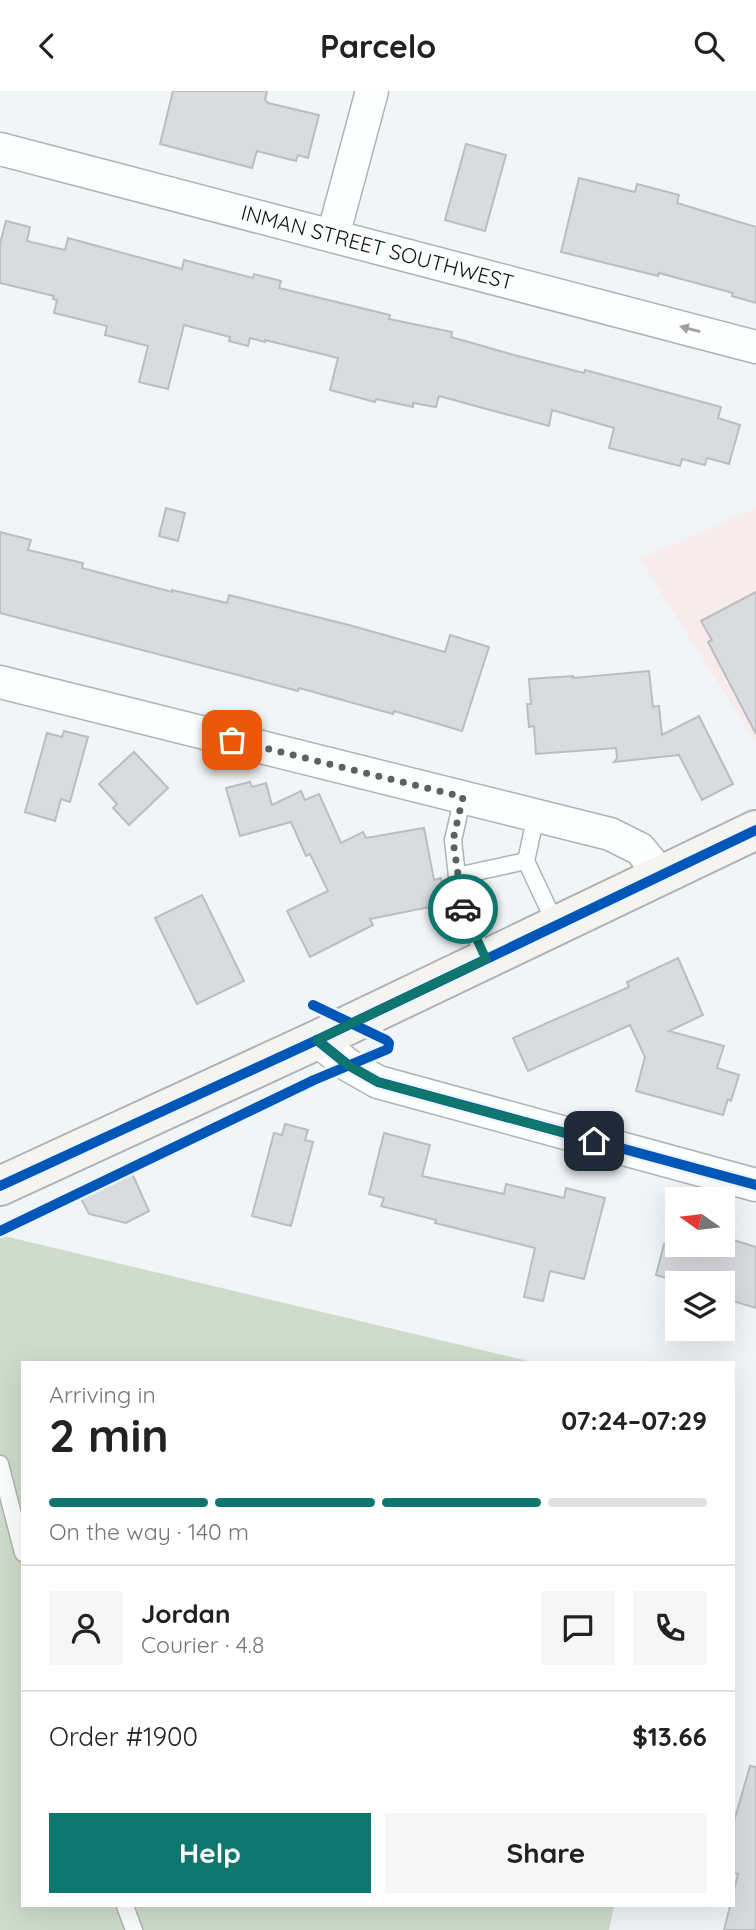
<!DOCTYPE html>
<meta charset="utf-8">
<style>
:root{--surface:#fff;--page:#f6f6f6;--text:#222;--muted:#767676;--line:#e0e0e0;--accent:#0f766e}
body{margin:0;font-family:Quicksand,sans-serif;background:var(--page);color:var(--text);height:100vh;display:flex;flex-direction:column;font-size:26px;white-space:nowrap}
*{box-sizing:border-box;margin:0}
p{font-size:23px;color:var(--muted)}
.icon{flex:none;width:38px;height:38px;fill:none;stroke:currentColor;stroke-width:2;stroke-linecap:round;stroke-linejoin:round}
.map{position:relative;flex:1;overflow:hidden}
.panel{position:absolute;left:21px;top:1270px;width:714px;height:546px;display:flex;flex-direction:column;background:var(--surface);border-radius:0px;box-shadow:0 7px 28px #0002}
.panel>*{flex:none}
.needle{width:46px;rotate:284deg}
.tools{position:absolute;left:665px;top:1096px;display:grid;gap:14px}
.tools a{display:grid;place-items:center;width:70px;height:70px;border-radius:0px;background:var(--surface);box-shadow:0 7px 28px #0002;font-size:35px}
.pin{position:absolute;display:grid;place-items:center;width:60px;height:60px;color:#fff;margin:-30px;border-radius:14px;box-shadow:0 4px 10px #0006}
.courier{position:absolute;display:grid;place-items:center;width:70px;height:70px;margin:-35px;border:5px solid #0f766e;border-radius:50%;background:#fff;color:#222;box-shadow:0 2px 9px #0007}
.head em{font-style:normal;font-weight:700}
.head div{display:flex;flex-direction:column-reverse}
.head{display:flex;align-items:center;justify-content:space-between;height:119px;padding:0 28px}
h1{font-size:46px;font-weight:700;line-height:52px}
.bar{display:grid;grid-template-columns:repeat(4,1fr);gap:10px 7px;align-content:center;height:84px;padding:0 28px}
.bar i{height:9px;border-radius:5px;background:var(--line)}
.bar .selected{background:var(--accent)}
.bar p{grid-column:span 4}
.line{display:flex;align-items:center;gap:18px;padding:0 28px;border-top:2px solid var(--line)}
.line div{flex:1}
.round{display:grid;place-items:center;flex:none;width:74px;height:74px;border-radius:0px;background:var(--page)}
.action{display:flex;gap:14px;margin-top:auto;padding:14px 28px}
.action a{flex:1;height:80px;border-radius:0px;background:var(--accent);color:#fff;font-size:28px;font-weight:700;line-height:80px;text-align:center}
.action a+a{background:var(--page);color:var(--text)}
header{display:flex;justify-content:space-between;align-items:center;height:91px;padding:0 28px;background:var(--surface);font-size:32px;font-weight:700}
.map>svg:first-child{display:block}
.commercial{fill:#f8ebec}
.green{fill:#cfdccb}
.building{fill:#d9dbde;stroke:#bcbdc0;stroke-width:2}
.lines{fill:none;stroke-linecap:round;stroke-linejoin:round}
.lane-casing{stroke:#b0b2b5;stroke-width:19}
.street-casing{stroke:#b0b2b5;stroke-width:35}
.secondary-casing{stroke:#b0b2b5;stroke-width:42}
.lane{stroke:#fdfefe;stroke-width:16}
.street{stroke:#fdfefe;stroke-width:32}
.secondary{stroke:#f6f4f0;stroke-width:38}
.cycleway-casing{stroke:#eef5fb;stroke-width:15}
.cycleway{stroke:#0057b8;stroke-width:10}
.oneway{fill:#9e9fa0}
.done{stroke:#5e6163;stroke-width:7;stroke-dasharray:0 12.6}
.route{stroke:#0f766e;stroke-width:9}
.labels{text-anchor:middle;stroke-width:7;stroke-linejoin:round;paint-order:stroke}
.street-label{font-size:21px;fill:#0f1113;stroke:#eef5fb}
</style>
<header><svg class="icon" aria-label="back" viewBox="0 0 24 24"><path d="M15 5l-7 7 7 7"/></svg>Parcelo<svg class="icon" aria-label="search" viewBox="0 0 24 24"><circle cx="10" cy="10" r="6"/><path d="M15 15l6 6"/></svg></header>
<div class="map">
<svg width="756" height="1839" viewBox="0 0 756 1839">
<rect width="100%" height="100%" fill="#f1f5f8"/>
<path class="commercial" d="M756,417V652L640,468Z"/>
<path class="green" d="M0,1144L536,1272H23V1815H614L609,1839H0Z"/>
<g class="building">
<path d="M173,0H267L265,9L268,12L319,24L308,67L298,64L296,70L257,60L252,77L160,53Z"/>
<path d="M466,53L506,64L485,140L445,129Z"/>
<path d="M579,87L635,101L637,93L679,104L677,112L756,136V212L732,205L733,202L659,182L658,185L561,161Z"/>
<path d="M6,130L30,136L27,150L65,159L68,147L182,178L184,169L253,187L254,183L281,190L279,197L390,224L389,228L452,241L451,246L514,264L584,282L585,279L721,316L718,327L740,334L729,373L707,367L705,374L682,368L680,375L609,357L614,337L552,319L549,335L439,305L436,316L413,312V316L376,308L375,311L330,299L338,267L265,249V251L250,247L248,255L229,250L230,246L184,234L168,298L139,291L148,255L105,244L107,235L54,222L57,209L53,208L54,205L0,192V153Z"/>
<path d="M166,417L185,422L178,450L159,445Z"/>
<path d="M0,441L31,449L28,459L83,472L82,477L172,501V499L227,512L229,504L349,534L445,561L450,544L489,556L462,640L394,620L393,623L299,597L298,600L257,589L0,522Z"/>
<path d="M756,501V643L708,551L712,549L701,530Z"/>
<path d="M649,580L653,616L659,615L662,644L699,625L733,693L702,709L679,664L614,671L617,667L616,657L536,663L534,635L529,636L527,613H531L529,588L573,585V587Z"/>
<path d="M64,640L88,646L70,711L61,708L55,730L25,721L47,642L62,646Z"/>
<path d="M134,661L168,697L129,734L113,717L117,713L99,693Z"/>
<path d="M250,691L252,696L266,692L272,714L301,700L305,709L319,703L341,752L363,741L366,747L424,737L434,789L441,787L445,813L370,828L373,834L310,866L287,820L328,800L310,763L306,765L291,731L240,745L226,697Z"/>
<path d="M202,804L244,890L197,913L155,827Z"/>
<path d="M678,867L703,924L669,940L724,955L717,977L739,984L731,1010L728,1008L723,1024L636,1000L645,966L630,934L528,980L513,947L629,896L627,891Z"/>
<path d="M285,1033L308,1039L305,1049L313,1051L291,1135L252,1125L274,1042L282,1044Z"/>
<path d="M384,1042L430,1054L422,1085L504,1103L506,1093L564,1107L566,1097L605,1107L584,1188L550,1180L543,1210L524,1206L535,1157L435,1132L436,1129L381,1115L384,1107L369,1103Z"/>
<path d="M131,1080L149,1120L126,1132L89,1123L79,1104Z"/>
<path d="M724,1146L756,1156V1217L723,1207V1192H684L656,1184L664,1153H723Z"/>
<path d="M750,1675L756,1676V1839H724L730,1815H733V1802L738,1783L733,1782V1734Z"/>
</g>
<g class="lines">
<g class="lane-casing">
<g id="lane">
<path d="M463,706L453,749L457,785L462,817L486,868"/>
<path d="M536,724L526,770L556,834"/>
<path d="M457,785L526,770"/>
<path d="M0,1373L23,1462"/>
<path d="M125,1815L134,1839"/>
</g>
</g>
<g class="street-casing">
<g id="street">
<path id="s1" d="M0,58L756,256"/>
<path d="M333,145L372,0"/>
<path d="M0,591L610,743L640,758L661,784"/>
<path d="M317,949L348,974L378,991L756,1094"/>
</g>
</g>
<g class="secondary-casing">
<path id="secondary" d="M0,1095L317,949L756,739"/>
</g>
<use href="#lane" class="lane"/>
<use href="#street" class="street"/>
<use href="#secondary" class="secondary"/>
<g class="cycleway-casing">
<g id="cycleway">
<path d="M317,949L348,974L378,991L756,1094"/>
<path d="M0,1095L317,949L756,739"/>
<path d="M0,1140L314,989L388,958L389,952L386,949L313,914"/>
</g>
</g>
<use href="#cycleway" class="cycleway"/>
</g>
<defs><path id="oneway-solid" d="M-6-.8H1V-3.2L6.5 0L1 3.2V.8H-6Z" transform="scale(1.75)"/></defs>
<use class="oneway" href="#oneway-solid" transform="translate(690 238) rotate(-165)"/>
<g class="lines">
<path class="done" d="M232,649L463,706L453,749L463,818"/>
<path class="route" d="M463,818L486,868L317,949L348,974L378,991L594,1050"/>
</g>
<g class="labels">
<g class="street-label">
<text dy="7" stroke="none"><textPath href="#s1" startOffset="390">INMAN STREET SOUTHWEST</textPath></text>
</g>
</g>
</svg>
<div class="tools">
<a><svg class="needle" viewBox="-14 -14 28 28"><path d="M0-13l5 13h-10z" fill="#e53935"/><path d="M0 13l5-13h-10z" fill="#767676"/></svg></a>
<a><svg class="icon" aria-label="layers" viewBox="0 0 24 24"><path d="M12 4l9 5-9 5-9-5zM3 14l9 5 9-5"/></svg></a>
</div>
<div class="pin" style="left:232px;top:649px;background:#ea580c"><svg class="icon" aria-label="bag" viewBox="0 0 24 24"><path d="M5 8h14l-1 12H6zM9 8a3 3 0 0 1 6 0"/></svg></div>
<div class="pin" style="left:594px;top:1050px;background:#1f2937"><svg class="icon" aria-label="home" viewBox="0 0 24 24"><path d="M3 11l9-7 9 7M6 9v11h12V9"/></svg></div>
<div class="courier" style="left:463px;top:818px"><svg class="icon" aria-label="car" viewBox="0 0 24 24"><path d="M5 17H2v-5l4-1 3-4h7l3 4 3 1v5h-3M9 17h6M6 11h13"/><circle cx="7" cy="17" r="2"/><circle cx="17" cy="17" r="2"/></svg></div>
<section class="panel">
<div class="head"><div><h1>2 min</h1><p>Arriving in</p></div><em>07:24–07:29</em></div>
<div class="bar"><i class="selected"></i><i class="selected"></i><i class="selected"></i><i></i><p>On the way · 140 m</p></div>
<div class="line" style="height:126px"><a class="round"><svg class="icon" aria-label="person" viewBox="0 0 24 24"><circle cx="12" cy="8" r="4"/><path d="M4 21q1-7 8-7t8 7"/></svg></a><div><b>Jordan</b><p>Courier · 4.8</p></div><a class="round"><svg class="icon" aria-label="chat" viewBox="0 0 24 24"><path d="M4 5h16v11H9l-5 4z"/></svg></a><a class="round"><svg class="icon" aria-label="phone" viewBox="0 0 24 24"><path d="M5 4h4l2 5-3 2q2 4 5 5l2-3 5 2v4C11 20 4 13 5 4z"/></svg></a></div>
<div class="line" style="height:91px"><div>Order #1900</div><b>$13.66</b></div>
<div class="action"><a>Help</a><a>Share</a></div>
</section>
</div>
